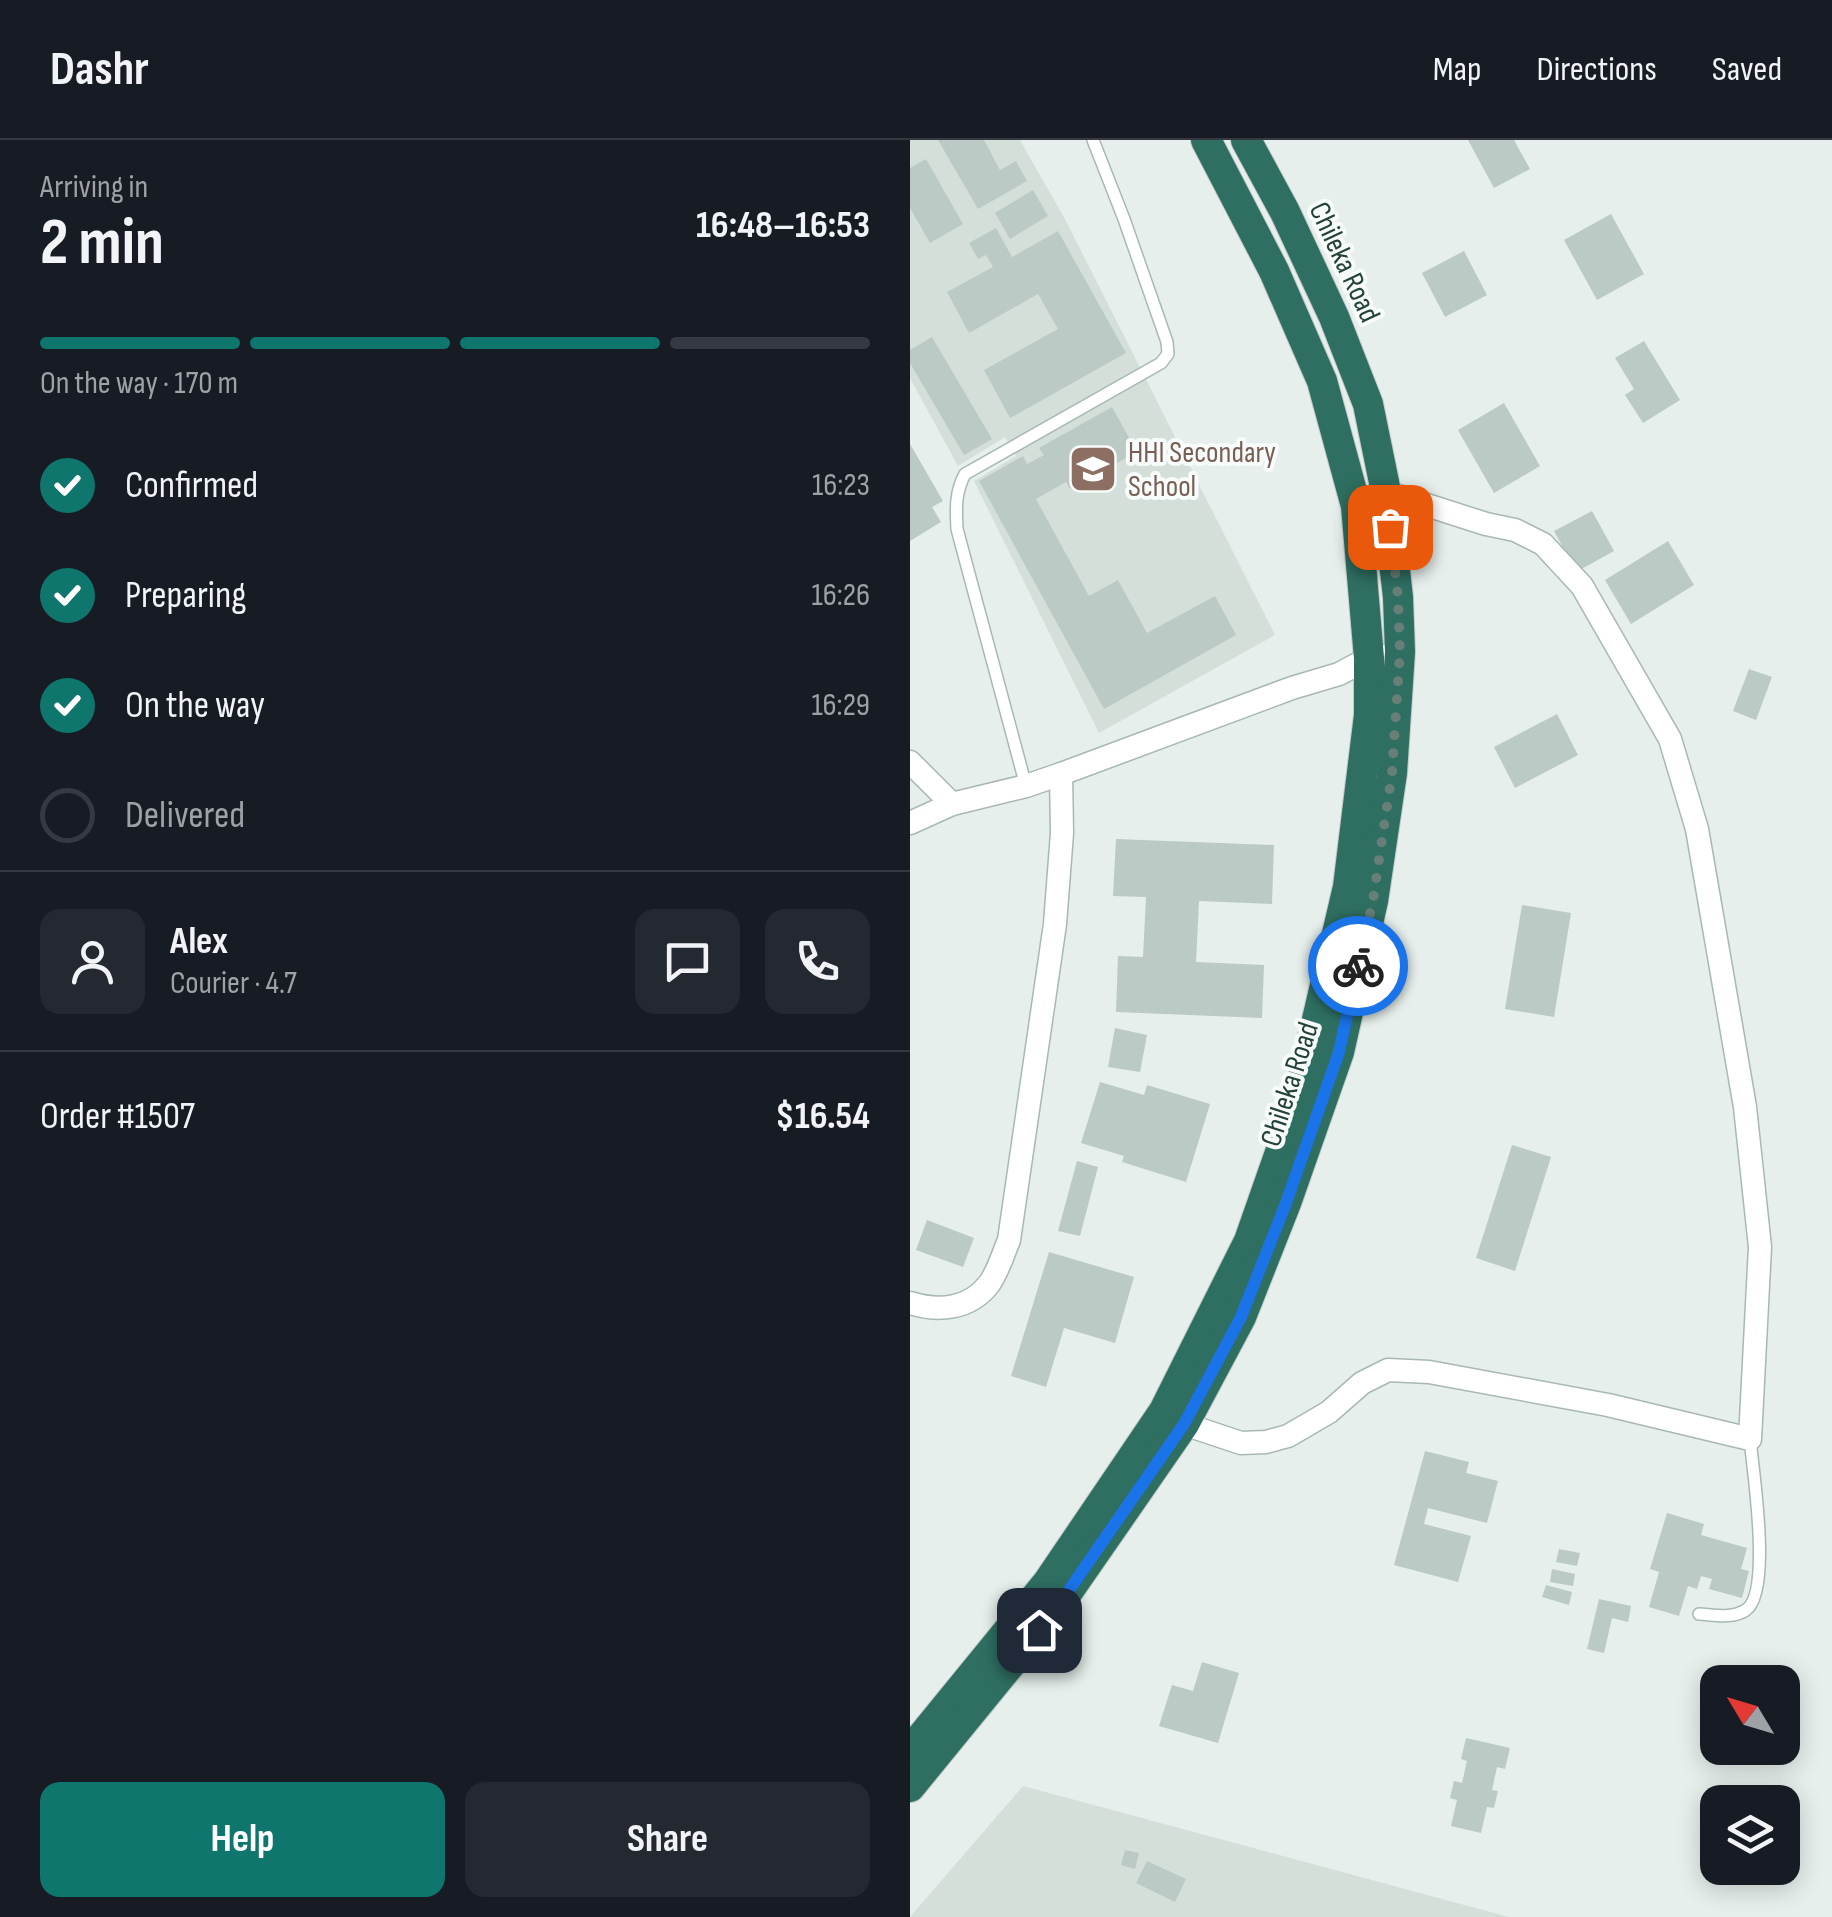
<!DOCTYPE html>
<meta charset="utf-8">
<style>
:root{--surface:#171b24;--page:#242831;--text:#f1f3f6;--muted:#9ea1a6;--line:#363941;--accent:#0f766e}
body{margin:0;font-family:"Sofia Sans Condensed",sans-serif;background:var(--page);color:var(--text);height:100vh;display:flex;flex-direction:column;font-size:38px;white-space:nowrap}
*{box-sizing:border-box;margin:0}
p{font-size:32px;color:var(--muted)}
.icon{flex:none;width:55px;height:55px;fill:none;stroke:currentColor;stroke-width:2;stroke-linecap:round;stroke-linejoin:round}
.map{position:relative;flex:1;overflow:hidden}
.sheet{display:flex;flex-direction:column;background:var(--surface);width:910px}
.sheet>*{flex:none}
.needle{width:65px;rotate:308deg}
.controls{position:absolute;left:790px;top:1525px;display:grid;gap:20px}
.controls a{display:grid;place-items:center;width:100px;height:100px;border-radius:20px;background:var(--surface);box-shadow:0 5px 25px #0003;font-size:50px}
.pin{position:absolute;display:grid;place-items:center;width:85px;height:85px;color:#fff;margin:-42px;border-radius:20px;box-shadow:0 5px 15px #0006}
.courier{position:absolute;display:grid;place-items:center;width:100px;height:100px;margin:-50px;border:8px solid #1a73e8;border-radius:50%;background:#fff;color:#222;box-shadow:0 2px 12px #0007}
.summary em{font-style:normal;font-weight:700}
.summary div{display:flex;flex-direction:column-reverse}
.summary{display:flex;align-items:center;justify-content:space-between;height:170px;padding:0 40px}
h1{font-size:65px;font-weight:700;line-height:75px}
.bar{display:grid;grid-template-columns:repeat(4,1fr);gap:15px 10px;align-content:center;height:120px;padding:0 40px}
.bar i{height:12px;border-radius:8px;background:var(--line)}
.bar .current{background:var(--accent)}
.bar p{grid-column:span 4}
.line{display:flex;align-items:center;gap:25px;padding:0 40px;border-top:2px solid var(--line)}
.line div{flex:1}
.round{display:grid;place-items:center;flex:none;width:105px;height:105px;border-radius:20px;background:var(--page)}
ol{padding:0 40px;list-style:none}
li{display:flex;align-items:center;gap:30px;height:110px}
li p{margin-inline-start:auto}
li .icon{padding:10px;border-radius:50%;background:var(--accent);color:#fff;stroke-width:4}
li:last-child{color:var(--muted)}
li i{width:55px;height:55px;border:5px solid var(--line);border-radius:50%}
.button{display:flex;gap:20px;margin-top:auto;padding:20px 40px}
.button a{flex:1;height:115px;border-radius:20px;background:var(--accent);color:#fff;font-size:40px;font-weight:700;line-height:115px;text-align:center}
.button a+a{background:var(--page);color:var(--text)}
header{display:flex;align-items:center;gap:60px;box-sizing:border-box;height:140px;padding:0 50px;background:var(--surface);border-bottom:2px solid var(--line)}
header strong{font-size:48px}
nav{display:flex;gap:55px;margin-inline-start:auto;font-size:35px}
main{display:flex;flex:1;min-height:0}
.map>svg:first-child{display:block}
.built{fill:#d4dfda}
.building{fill:#bbcac4}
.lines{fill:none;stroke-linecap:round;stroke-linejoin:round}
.lane-casing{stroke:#a8b8b2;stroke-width:14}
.street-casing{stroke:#a8b8b2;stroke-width:25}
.highway-casing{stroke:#c2cac8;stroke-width:32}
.lane{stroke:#fff;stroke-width:11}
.street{stroke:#fff;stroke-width:22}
.highway{stroke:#2f6f62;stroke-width:30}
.done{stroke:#687f78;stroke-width:10;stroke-dasharray:0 18}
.route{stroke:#1a73e8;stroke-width:12}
.labels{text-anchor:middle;stroke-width:8;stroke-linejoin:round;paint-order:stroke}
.street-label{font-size:30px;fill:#24423a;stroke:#f7fbf9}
.education-label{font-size:30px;fill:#785e54;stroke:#f7fbf9;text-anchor:start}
</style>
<header>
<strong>Dashr</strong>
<nav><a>Map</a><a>Directions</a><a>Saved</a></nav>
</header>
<main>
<section class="sheet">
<div class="summary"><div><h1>2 min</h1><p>Arriving in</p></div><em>16:48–16:53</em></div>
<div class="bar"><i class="current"></i><i class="current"></i><i class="current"></i><i></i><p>On the way · 170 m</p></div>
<ol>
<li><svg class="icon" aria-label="check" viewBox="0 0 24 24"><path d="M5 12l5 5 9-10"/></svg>Confirmed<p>16:23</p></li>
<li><svg class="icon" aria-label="check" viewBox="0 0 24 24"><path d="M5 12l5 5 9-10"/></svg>Preparing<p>16:26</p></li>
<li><svg class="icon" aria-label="check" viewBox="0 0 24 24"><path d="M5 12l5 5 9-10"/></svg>On the way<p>16:29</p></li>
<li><i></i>Delivered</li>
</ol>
<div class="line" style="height:180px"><a class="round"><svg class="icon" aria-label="person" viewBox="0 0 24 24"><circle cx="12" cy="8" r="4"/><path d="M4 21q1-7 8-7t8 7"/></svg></a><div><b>Alex</b><p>Courier · 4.7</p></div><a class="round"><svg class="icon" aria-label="chat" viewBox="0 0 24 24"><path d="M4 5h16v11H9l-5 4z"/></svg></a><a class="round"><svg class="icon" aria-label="phone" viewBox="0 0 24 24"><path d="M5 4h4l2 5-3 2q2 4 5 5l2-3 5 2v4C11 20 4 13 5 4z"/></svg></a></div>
<div class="line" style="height:130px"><div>Order #1507</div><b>$16.54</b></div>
<div class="button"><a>Help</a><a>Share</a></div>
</section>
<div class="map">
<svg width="922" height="1777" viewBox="0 0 922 1777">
<rect width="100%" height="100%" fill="#e6efeb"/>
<g class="built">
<path d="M0,0H110L156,81L365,495L189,593L64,341L106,316L95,297L48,326L0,238Z"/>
<path d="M113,1646L599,1777H0Z"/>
</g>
<g class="building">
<path d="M28,0H74L90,30L106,21L117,41L68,69Z"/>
<path d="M558,0H604L620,29L584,48Z"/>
<path d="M16,19L53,84L20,103L0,68V28Z"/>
<path d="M123,50L138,76L100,99L85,73Z"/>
<path d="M701,74L734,134L687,160L654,100Z"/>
<path d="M86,88L102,117L148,91L216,213L100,278L74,230L148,189L128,154L59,193L37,152L83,127L76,115L68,119L59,103Z"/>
<path d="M554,111L577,155L535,177L512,133Z"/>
<path d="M22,197L82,299L54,315L0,223V210Z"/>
<path d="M734,201L770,260L733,283L715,255L724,249L705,218Z"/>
<path d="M594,263L630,326L584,353L548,290Z"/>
<path d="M202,267L227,312L160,349L156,342L126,359L179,456L208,440L237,493L305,456L326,495L194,569L69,341L113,316L117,324L134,315L129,308Z"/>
<path d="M0,304L33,361L22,367L31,382L0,401Z"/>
<path d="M682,371L704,411L666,432L644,391Z"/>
<path d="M758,401L784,445L721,484L695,440Z"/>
<path d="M839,529L862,537L846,580L823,571Z"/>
<path d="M647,574L668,615L605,648L584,607Z"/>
<path d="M206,699L364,705L362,764L289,761L286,822L354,825L352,878L206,872L208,816L233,817L236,757L203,756Z"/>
<path d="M612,765L661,773L644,877L595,869Z"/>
<path d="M205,888L237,895L230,932L198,927Z"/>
<path d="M190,942L234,955L237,945L300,964L276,1042L212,1022L214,1016L171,1003Z"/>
<path d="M602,1005L641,1017L605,1131L566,1118Z"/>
<path d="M167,1021L188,1027L170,1096L148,1091Z"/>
<path d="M17,1080L64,1098L53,1127L6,1110Z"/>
<path d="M139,1112L224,1137L205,1203L154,1188L136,1247L101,1236Z"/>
<path d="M515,1311L559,1322L556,1333L588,1341L577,1383L518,1368L514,1384L561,1396L548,1442L484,1425Z"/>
<path d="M757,1373L794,1384L791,1395L837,1408L831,1429L839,1431L832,1458L799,1449L802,1439L791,1436L787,1449L778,1446L769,1476L739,1467L749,1432L740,1429Z"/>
<path d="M649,1409L670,1413L667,1426L646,1422Z"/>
<path d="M642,1429L665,1434L663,1446L640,1442Z"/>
<path d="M636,1445L662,1452L659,1465L632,1457Z"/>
<path d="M689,1459L721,1466L718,1482L702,1478L694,1513L677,1509Z"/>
<path d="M292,1522L329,1533L308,1603L249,1586L262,1545L283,1551Z"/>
<path d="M556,1598L600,1608L595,1629L587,1627L582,1650L588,1651L584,1668L577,1667L571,1693L541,1686L547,1660L540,1658L544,1641L552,1643L557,1621L551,1619Z"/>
<path d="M215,1710L229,1713L225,1729L211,1725Z"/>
<path d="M237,1721L276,1739L265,1762L226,1743Z"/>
</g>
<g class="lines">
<g class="lane-casing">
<g id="lane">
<path d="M116,646L47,389C46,369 45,352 55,334L251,223L258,214L257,202L214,79L183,0"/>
<path d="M789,1474C805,1475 822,1479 836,1470C862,1452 843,1331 840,1299"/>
</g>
</g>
<g class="street-casing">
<g id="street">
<path d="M0,622L42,664"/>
<path d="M0,683L42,664L116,646L151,634L382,548L429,534L459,518L472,516"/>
<path d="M0,1163C29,1172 60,1169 79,1144C88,1132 93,1114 99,1100L145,784L152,693L151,634"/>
<path d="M274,1284L331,1303L356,1302L378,1296L419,1272L452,1243L478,1230L519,1232L698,1265L840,1299L850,1107L835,967L787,689L760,599L672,446L633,404L605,390L576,384L476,352"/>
</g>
</g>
<g class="highway-casing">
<g id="highway">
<path d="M0,1611L138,1442L254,1271L339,1101L388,961L438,747L459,575V518L446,366L412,241L364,131L296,0"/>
<path d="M0,1647L148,1466L274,1284L331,1177L376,1063L429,912L463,761L482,633L490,512L488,457L476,352L458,264L424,177L375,72L336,0"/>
</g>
</g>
<use href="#lane" class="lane"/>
<use href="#street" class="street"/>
<use href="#highway" class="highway"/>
</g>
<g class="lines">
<path class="done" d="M448,826L463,760L482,633L490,512L488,457L480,387"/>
<path class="route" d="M129,1490L148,1466L274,1284L331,1177L376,1063L429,912L448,826"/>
</g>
<defs>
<g id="school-square" transform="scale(2.5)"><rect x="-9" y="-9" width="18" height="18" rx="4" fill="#8d6e63" stroke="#f7fbf9"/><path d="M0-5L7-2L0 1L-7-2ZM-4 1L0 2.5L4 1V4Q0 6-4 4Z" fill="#fff"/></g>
</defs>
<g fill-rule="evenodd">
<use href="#school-square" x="183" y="329"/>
</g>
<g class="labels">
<g class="street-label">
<text transform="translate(435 122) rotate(65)" y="10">Chileka Road</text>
<text transform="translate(379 944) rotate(-72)" y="10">Chileka Road</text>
</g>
<g class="education-label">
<text x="218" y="322">HHI Secondary<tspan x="218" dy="34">School</tspan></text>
</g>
</g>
</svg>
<div class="controls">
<a><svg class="needle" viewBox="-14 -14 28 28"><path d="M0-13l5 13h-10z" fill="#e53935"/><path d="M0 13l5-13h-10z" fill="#9ea1a6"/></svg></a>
<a><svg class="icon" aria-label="layers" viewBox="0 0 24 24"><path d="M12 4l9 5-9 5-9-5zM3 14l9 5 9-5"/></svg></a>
</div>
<div class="pin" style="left:480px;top:387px;background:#ea580c"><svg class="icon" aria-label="bag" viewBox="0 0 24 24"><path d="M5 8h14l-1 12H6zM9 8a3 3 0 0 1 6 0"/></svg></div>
<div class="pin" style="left:129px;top:1490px;background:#1f2937"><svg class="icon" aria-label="home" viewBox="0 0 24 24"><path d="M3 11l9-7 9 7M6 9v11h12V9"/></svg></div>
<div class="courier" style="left:448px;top:826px"><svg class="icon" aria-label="bike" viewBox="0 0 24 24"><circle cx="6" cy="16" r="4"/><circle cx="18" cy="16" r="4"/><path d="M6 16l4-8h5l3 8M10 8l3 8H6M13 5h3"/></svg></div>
</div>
</main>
